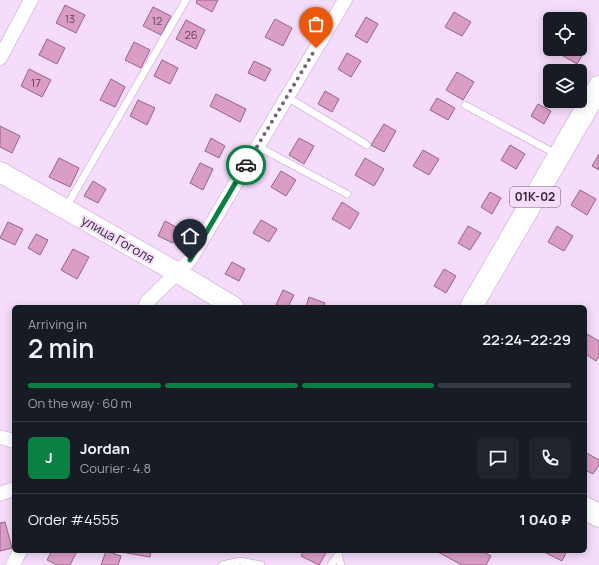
<!DOCTYPE html>
<meta charset="utf-8">
<style>
:root{--surface:#171b24;--page:#20242c;--text:#f1f3f6;--muted:#9ea1a6;--line:#363941;--accent:#0b8043}
body{margin:0;font-family:Manrope,sans-serif;background:var(--page);color:var(--text);height:100vh;display:flex;flex-direction:column;font-size:15px;white-space:nowrap}
*{box-sizing:border-box;margin:0}
p{font-size:13px;color:var(--muted)}
.icon{flex:none;width:22px;height:22px;fill:none;stroke:currentColor;stroke-width:2;stroke-linecap:round;stroke-linejoin:round}
.map{position:relative;flex:1;overflow:hidden}
.side{position:absolute;left:12px;top:305px;width:575px;height:248px;display:flex;flex-direction:column;background:var(--surface);border-radius:6px;box-shadow:0 2px 10px #0003}
.side>*{flex:none}
.buttons{position:absolute;left:543px;top:12px;display:grid;gap:8px}
.buttons a{display:grid;place-items:center;width:44px;height:44px;border-radius:6px;background:var(--surface);box-shadow:0 2px 10px #0003;font-size:20px}
.pin{position:absolute;display:grid;place-items:center;width:34px;height:34px;color:#fff;margin:-41px -17px;border-radius:50% 50% 50% 0;rotate:-45deg;box-shadow:0 0 4px #0007}
.pin .icon{rotate:45deg}
.courier{position:absolute;display:grid;place-items:center;width:40px;height:40px;margin:-20px;border:3px solid #0b8043;border-radius:50%;background:#fff;color:#222;box-shadow:0 1px 5px #0007}
.overview em{font-style:normal;font-weight:600}
.overview div{display:flex;flex-direction:column-reverse}
.overview{display:flex;align-items:center;justify-content:space-between;height:68px;padding:0 16px}
h1{font-size:26px;font-weight:600;line-height:30px}
.bar{display:grid;grid-template-columns:repeat(4,1fr);gap:6px 4px;align-content:center;height:48px;padding:0 16px}
.bar i{height:5px;border-radius:3px;background:var(--line)}
.bar .current{background:var(--accent)}
.bar p{grid-column:span 4}
.line{display:flex;align-items:center;gap:10px;padding:0 16px;border-top:1px solid var(--line)}
.line div{flex:1}
.round{display:grid;place-items:center;flex:none;width:42px;height:42px;border-radius:6px;background:var(--page)}
.map>svg:first-child{display:block}
.building{fill:#da9dc6;stroke:#976487}
.lines{fill:none;stroke-linecap:round;stroke-linejoin:round}
.service-casing{stroke:#c69fd0;stroke-width:8}
.minor-casing{stroke:#c69fd0;stroke-width:15}
.secondary-casing{stroke:#c69fd0;stroke-width:21}
.primary-casing{stroke:#c69fd0;stroke-width:23}
.service{stroke:#fff;stroke-width:7}
.minor{stroke:#fff;stroke-width:14}
.secondary{stroke:#fff;stroke-width:20}
.primary{stroke:#fff;stroke-width:22}
.done{stroke:#77647c;stroke-width:4;stroke-dasharray:0 7.2}
.route{stroke:#0b8043;stroke-width:5}
.labels{text-anchor:middle;stroke-width:4;stroke-linejoin:round;paint-order:stroke}
.number-label{font-size:11px;fill:#5e425c}
.shield{fill:#f4dcfa;stroke:#6e5b72;stroke-width:1}
.shield-label{font-size:12px;font-weight:bold;fill:#342438}
.street-label{font-size:13px;fill:#342438;stroke:#f4dcfa}
</style>
<div class="map">
<svg width="599" height="565" viewBox="0 0 599 565">
<rect width="100%" height="100%" fill="#f4dcfa"/>
<g class="building">
<path d="M197,0H218L212,12L196,3Z"/>
<path d="M65,5L85,15L76,33L56,23Z"/>
<path d="M153,7L171,16L161,35L143,26Z"/>
<path d="M454,12L471,22L462,36L445,27Z"/>
<path d="M366,17L378,24L367,43L355,36Z"/>
<path d="M275,19L292,28L283,46L265,37Z"/>
<path d="M186,20L205,30L196,49L176,39Z"/>
<path d="M47,39L65,48L57,64L39,55Z"/>
<path d="M134,42L150,50L141,68L125,60Z"/>
<path d="M580,43L587,47L577,64L558,53L561,49H580Z"/>
<path d="M347,53L361,61L351,77L338,69Z"/>
<path d="M162,60L178,68L170,84L154,76Z"/>
<path d="M254,61L271,69L265,81L248,73Z"/>
<path d="M29,69L51,80L42,97L21,86Z"/>
<path d="M457,72L474,82L463,100L446,90Z"/>
<path d="M111,79L125,87L115,107L100,100Z"/>
<path d="M325,91L339,99L332,112L318,104Z"/>
<path d="M216,94L246,109L240,122L210,106Z"/>
<path d="M437,98L455,108L448,120L430,110Z"/>
<path d="M138,100L155,108L147,125L130,116Z"/>
<path d="M538,104L551,111L544,124L531,116Z"/>
<path d="M384,124L396,131L384,152L371,145Z"/>
<path d="M0,126L20,136L12,153L0,147Z"/>
<path d="M211,138L225,146L219,158L205,151Z"/>
<path d="M299,138L314,146L304,164L289,155Z"/>
<path d="M510,145L525,154L516,169L501,160Z"/>
<path d="M423,150L439,159L429,175L413,166Z"/>
<path d="M599,154V170L592,166Z"/>
<path d="M59,158L79,168L70,187L49,177Z"/>
<path d="M365,158L384,169L374,186L355,175Z"/>
<path d="M200,163L213,169L203,190L190,183Z"/>
<path d="M281,171L296,180L286,196L271,187Z"/>
<path d="M93,181L106,189L98,203L84,196Z"/>
<path d="M580,190L596,199L587,215L571,205Z"/>
<path d="M490,192L501,198L492,214L481,207Z"/>
<path d="M342,202L359,213L350,229L332,219Z"/>
<path d="M261,220L277,229L269,242L253,233Z"/>
<path d="M165,221L180,229L173,243L158,236Z"/>
<path d="M8,222L23,229L15,245L0,238Z"/>
<path d="M468,226L481,233L470,250L458,243Z"/>
<path d="M557,226L573,236L564,251L548,242Z"/>
<path d="M36,234L48,240L40,255L28,248Z"/>
<path d="M73,249L89,257L77,279L61,270Z"/>
<path d="M232,262L245,269L239,281L225,274Z"/>
<path d="M444,269L456,276L446,293L434,286Z"/>
<path d="M283,290L294,295L288,307L276,305Z"/>
<path d="M309,297L325,303L324,307H306Z"/>
<path d="M587,334L599,341V356L596,361L585,354V338Z"/>
<path d="M585,452L599,460V465L593,474L585,470Z"/>
<path d="M5,522L12,548L0,551V523Z"/>
<path d="M52,551H77L70,565H57L47,560Z"/>
<path d="M106,551L121,556L118,565H101Z"/>
<path d="M116,551H151L150,557Z"/>
<path d="M303,551H327L319,565L301,556Z"/>
<path d="M436,551H482L491,556L486,565H462Z"/>
<path d="M542,551H567L562,561Z"/>
</g>
<g class="lines">
<g class="service-casing">
<g id="service">
<path d="M287,97L367,145"/>
<path d="M465,105L558,155"/>
<path d="M257,146L347,194"/>
<path d="M65,209L186,0"/>
<path d="M339,551L338,555L341,565"/>
<path d="M222,565L240,561L261,565"/>
<path d="M331,565L338,555"/>
</g>
</g>
<g class="minor-casing">
<g id="minor">
<path d="M0,58L31,0"/>
<path d="M145,307L147,302L190,260L345,0"/>
<path d="M0,437L14,441"/>
<path d="M0,494L14,489"/>
<path d="M13,565L20,551"/>
</g>
</g>
<g class="secondary-casing">
<path id="secondary" d="M0,172L178,273L234,307"/>
</g>
<g class="primary-casing">
<g id="primary">
<path d="M471,307L599,87"/>
<path d="M585,508L599,516"/>
</g>
</g>
<use href="#service" class="service"/>
<use href="#minor" class="minor"/>
<use href="#secondary" class="secondary"/>
<use href="#primary" class="primary"/>
</g>
<g class="lines">
<path class="done" d="M246,165L316,48"/>
<path class="route" d="M190,260L246,165"/>
</g>
<g class="labels">
<g class="number-label">
<text x="70" y="23">13</text>
<text x="157" y="25">12</text>
<text x="191" y="39">26</text>
<text x="36" y="87">17</text>
</g>
<rect class="shield" x="510" y="187" width="50" height="20" rx="3"/>
<g class="shield-label">
<text x="535" y="201">01К-02</text>
</g>
<g class="street-label">
<text transform="translate(118 239) rotate(30)" y="5">улица Гоголя</text>
</g>
</g>
</svg>
<div class="buttons">
<a><svg class="icon" aria-label="locate" viewBox="0 0 24 24"><circle cx="12" cy="12" r="6"/><path d="M12 2v4M12 18v4M2 12h4M18 12h4"/></svg></a>
<a><svg class="icon" aria-label="layers" viewBox="0 0 24 24"><path d="M12 4l9 5-9 5-9-5zM3 14l9 5 9-5"/></svg></a>
</div>
<div class="pin" style="left:316px;top:48px;background:#ea580c"><svg class="icon" aria-label="bag" viewBox="0 0 24 24"><path d="M5 8h14l-1 12H6zM9 8a3 3 0 0 1 6 0"/></svg></div>
<div class="pin" style="left:190px;top:260px;background:#1f2937"><svg class="icon" aria-label="home" viewBox="0 0 24 24"><path d="M3 11l9-7 9 7M6 9v11h12V9"/></svg></div>
<div class="courier" style="left:246px;top:165px"><svg class="icon" aria-label="car" viewBox="0 0 24 24"><path d="M5 17H2v-5l4-1 3-4h7l3 4 3 1v5h-3M9 17h6M6 11h13"/><circle cx="7" cy="17" r="2"/><circle cx="17" cy="17" r="2"/></svg></div>
<section class="side">
<div class="overview"><div><h1>2 min</h1><p>Arriving in</p></div><em>22:24–22:29</em></div>
<div class="bar"><i class="current"></i><i class="current"></i><i class="current"></i><i></i><p>On the way · 60 m</p></div>
<div class="line" style="height:72px"><b class="round" style="background:var(--accent);color:#fff">J</b><div><b>Jordan</b><p>Courier · 4.8</p></div><a class="round"><svg class="icon" aria-label="chat" viewBox="0 0 24 24"><path d="M4 5h16v11H9l-5 4z"/></svg></a><a class="round"><svg class="icon" aria-label="phone" viewBox="0 0 24 24"><path d="M5 4h4l2 5-3 2q2 4 5 5l2-3 5 2v4C11 20 4 13 5 4z"/></svg></a></div>
<div class="line" style="height:52px"><div>Order #4555</div><b>1 040 ₽</b></div>
</section>
</div>
